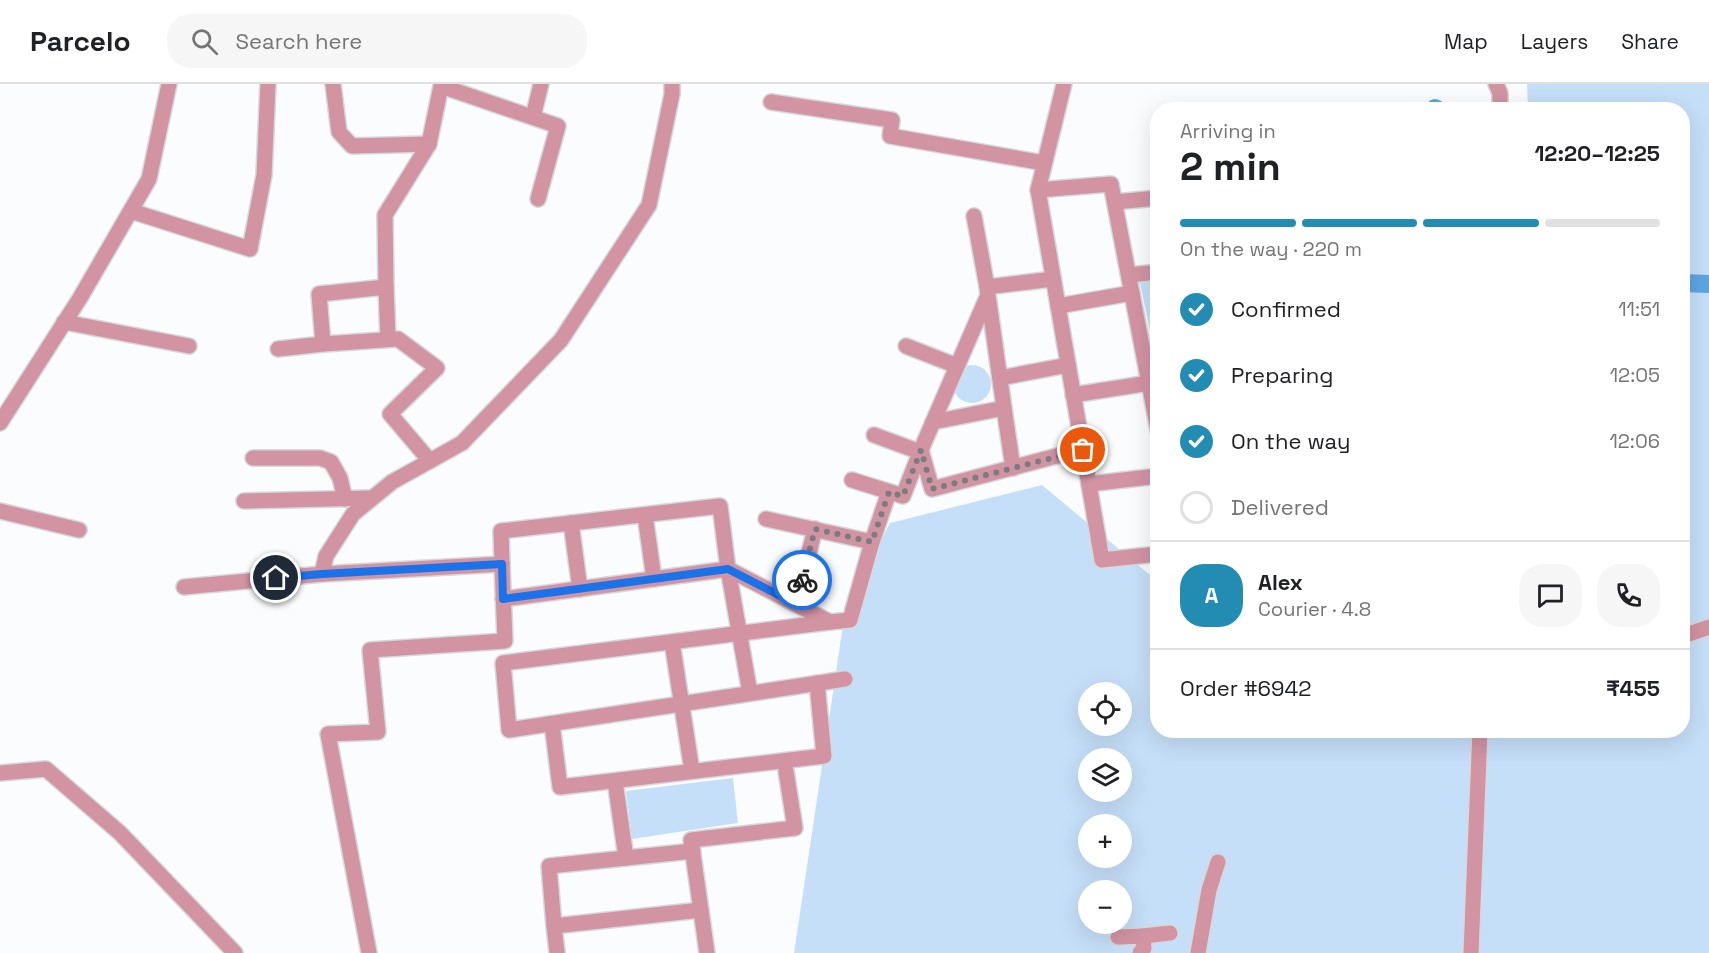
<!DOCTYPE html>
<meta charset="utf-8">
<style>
:root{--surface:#fff;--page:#f6f6f6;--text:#202124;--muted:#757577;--line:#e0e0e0;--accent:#238cb3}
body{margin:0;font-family:"Space Grotesk",sans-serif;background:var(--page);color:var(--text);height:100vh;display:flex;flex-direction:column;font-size:22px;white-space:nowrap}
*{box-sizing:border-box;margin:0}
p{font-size:20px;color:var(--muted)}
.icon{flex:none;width:33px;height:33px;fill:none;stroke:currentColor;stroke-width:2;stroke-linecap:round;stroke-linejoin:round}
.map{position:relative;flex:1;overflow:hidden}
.sheet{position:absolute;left:1150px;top:18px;width:540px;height:636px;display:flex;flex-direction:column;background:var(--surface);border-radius:24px;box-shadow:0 6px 24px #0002}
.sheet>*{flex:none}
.buttons{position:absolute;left:1078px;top:598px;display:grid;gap:12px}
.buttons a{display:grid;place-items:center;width:54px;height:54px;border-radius:50%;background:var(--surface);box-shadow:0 6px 24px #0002;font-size:30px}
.pin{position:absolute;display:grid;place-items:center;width:51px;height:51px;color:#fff;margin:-26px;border:3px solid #fff;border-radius:50%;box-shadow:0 2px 6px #0007}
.courier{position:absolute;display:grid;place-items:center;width:60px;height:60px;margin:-30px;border:4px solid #1a73e8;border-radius:50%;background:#fff;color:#222;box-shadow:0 2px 8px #0007}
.summary em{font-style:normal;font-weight:600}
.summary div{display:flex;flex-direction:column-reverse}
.summary{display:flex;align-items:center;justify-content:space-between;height:102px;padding:0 30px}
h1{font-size:39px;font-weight:600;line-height:45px}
.bar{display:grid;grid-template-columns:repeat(4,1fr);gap:9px 6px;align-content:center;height:72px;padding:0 30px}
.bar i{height:8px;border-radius:4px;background:var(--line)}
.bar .current{background:var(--accent)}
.bar p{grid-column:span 4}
.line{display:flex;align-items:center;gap:15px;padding:0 30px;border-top:2px solid var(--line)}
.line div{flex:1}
.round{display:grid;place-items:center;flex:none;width:63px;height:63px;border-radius:24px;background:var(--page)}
ol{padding:0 30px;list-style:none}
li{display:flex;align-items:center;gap:18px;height:66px}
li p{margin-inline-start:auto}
li .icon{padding:6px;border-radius:50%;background:var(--accent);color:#fff;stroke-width:4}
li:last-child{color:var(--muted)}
li i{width:33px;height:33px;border:3px solid var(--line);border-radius:50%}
header{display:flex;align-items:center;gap:36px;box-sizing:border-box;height:84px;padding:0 30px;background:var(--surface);border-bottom:2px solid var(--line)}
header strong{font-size:28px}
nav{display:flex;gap:33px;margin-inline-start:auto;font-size:21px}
.search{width:420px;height:54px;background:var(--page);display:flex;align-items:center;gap:15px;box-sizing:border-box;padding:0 21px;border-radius:24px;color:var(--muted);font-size:22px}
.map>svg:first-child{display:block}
.green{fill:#c5dff8;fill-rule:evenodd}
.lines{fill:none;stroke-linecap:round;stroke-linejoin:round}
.canal{stroke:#5da5e1;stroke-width:18}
.street-casing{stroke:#d6d9db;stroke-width:18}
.street{stroke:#d293a3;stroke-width:15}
.done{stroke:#797d7f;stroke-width:6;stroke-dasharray:0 10.8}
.route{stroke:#1a73e8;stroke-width:8}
</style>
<header>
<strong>Parcelo</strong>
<div class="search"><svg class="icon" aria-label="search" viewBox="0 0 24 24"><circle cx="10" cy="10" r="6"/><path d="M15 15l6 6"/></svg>Search here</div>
<nav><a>Map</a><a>Layers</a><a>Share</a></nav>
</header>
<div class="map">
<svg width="1709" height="869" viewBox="0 0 1709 869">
<rect width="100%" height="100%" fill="#fafcfe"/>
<g class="green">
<path d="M1527,0H1709V869H794L845,528L890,439L1042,401L1150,491L1158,485V646H1683V26L1528,25ZM1089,609H1122V642H1089ZM1089,675H1122V708H1089ZM1089,741H1122V774H1089ZM1089,807H1122V840H1089Z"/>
<path d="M1158,196V284L1140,199Z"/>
<circle cx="972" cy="300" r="19"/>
<path d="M733,694L738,739L632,755L626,707Z"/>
</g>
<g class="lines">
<g class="canal">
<path d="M1435,24L1438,26"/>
<path d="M1683,199L1709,200"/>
</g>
<g class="street-casing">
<g id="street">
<path d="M333,0L339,48L352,62L429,60L441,2L558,42L538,115"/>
<path d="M1064,0L1038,106L1102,476L1158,470"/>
<path d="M1496,0L1500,9V26"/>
<path d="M771,18L892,36L890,52L1044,79"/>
<path d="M533,33L541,0"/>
<path d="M429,60L385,131L386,203L319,210L323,260L398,255L437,284L390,330L430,377"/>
<path d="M1038,106L1111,100L1158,346"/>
<path d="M1115,118L1158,114"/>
<path d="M131,127L250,165L264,91L268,0"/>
<path d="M974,132L987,203"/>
<path d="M1129,191L1158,188"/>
<path d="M386,203L388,255"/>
<path d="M988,211L933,338L1004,324L988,211L987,203L1053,195"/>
<path d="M1058,222L1132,209"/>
<path d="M64,238L189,262"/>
<path d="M906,262L957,282"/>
<path d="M278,265L323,260"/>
<path d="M1000,294L1068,281"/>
<path d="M1073,311L1149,299"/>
<path d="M1004,324L1013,384"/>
<path d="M933,338L921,366L932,405L1083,365"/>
<path d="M0,339L80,214L149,95L169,0"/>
<path d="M874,351L920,368"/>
<path d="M253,374H320L331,378L340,394L345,415"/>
<path d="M852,396L903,412L921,366"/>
<path d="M1089,400L1158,392"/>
<path d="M244,417L370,414"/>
<path d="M0,427L79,446"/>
<path d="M645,431L654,495"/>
<path d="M766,435L872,458L850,536L830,538"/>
<path d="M571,439L580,505"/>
<path d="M872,458L889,408"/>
<path d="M502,480L501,447L720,422L728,485L750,609"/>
<path d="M322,490L502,480L505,557L370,566L378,648L328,650L369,869"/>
<path d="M184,503L322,490L326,472L353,430L392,398L462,359L561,256L649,121L672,10V0"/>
<path d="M503,515L728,485L830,538L503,579L509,646L845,595"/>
<path d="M796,520L815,445"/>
<path d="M1683,552L1709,543"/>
<path d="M672,558L692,687"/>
<path d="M552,640L560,703L824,672L817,599"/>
<path d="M0,689L46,685L120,749L235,869"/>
<path d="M615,697L626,774"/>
<path d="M693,767L549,782L554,842L701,826"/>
<path d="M554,842L557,868"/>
<path d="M1143,852L1170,849"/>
<path d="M1118,853L1143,852L1144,864L1140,869"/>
<path d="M707,869L691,756L795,744L786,687"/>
<path d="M1198,869L1209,806L1218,778"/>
<path d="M1471,869L1480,646"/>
</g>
</g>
<use href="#street" class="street"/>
</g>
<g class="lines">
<path class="done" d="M802,496L815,445L872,458L889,408L903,412L921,366L932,405L1083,366"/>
<path class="route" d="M276,494L322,490L502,480L503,515L728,485L796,520L802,496"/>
</g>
</svg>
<div class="buttons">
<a><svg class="icon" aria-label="locate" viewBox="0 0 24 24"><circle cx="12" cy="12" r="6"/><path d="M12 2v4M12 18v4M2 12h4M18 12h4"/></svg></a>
<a><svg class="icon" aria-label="layers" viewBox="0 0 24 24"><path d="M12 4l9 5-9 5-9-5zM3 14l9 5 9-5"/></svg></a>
<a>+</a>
<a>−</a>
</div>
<div class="pin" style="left:1083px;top:366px;background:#ea580c"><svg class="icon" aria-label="bag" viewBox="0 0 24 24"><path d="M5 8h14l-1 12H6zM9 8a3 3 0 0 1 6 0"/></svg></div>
<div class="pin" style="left:276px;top:494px;background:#1f2937"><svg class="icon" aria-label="home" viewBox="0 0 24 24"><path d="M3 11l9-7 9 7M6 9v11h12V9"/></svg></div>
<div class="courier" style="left:802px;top:496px"><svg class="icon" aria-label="bike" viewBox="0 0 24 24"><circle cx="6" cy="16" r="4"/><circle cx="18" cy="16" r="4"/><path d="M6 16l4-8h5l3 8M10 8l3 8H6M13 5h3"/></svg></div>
<section class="sheet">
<div class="summary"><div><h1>2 min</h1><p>Arriving in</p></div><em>12:20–12:25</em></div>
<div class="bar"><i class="current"></i><i class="current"></i><i class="current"></i><i></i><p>On the way · 220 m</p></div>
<ol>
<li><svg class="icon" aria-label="check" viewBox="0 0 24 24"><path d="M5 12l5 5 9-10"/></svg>Confirmed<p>11:51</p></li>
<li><svg class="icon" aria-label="check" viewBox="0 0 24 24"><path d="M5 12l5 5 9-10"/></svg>Preparing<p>12:05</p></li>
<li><svg class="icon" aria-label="check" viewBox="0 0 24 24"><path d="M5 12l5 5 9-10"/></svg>On the way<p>12:06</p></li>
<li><i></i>Delivered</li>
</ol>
<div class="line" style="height:108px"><b class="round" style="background:var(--accent);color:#fff">A</b><div><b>Alex</b><p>Courier · 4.8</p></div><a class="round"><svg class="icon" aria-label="chat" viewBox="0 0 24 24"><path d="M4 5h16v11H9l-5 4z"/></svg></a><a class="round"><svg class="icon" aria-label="phone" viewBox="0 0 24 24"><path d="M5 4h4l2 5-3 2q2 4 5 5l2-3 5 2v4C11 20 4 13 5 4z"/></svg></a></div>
<div class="line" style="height:78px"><div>Order #6942</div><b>₹455</b></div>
</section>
</div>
